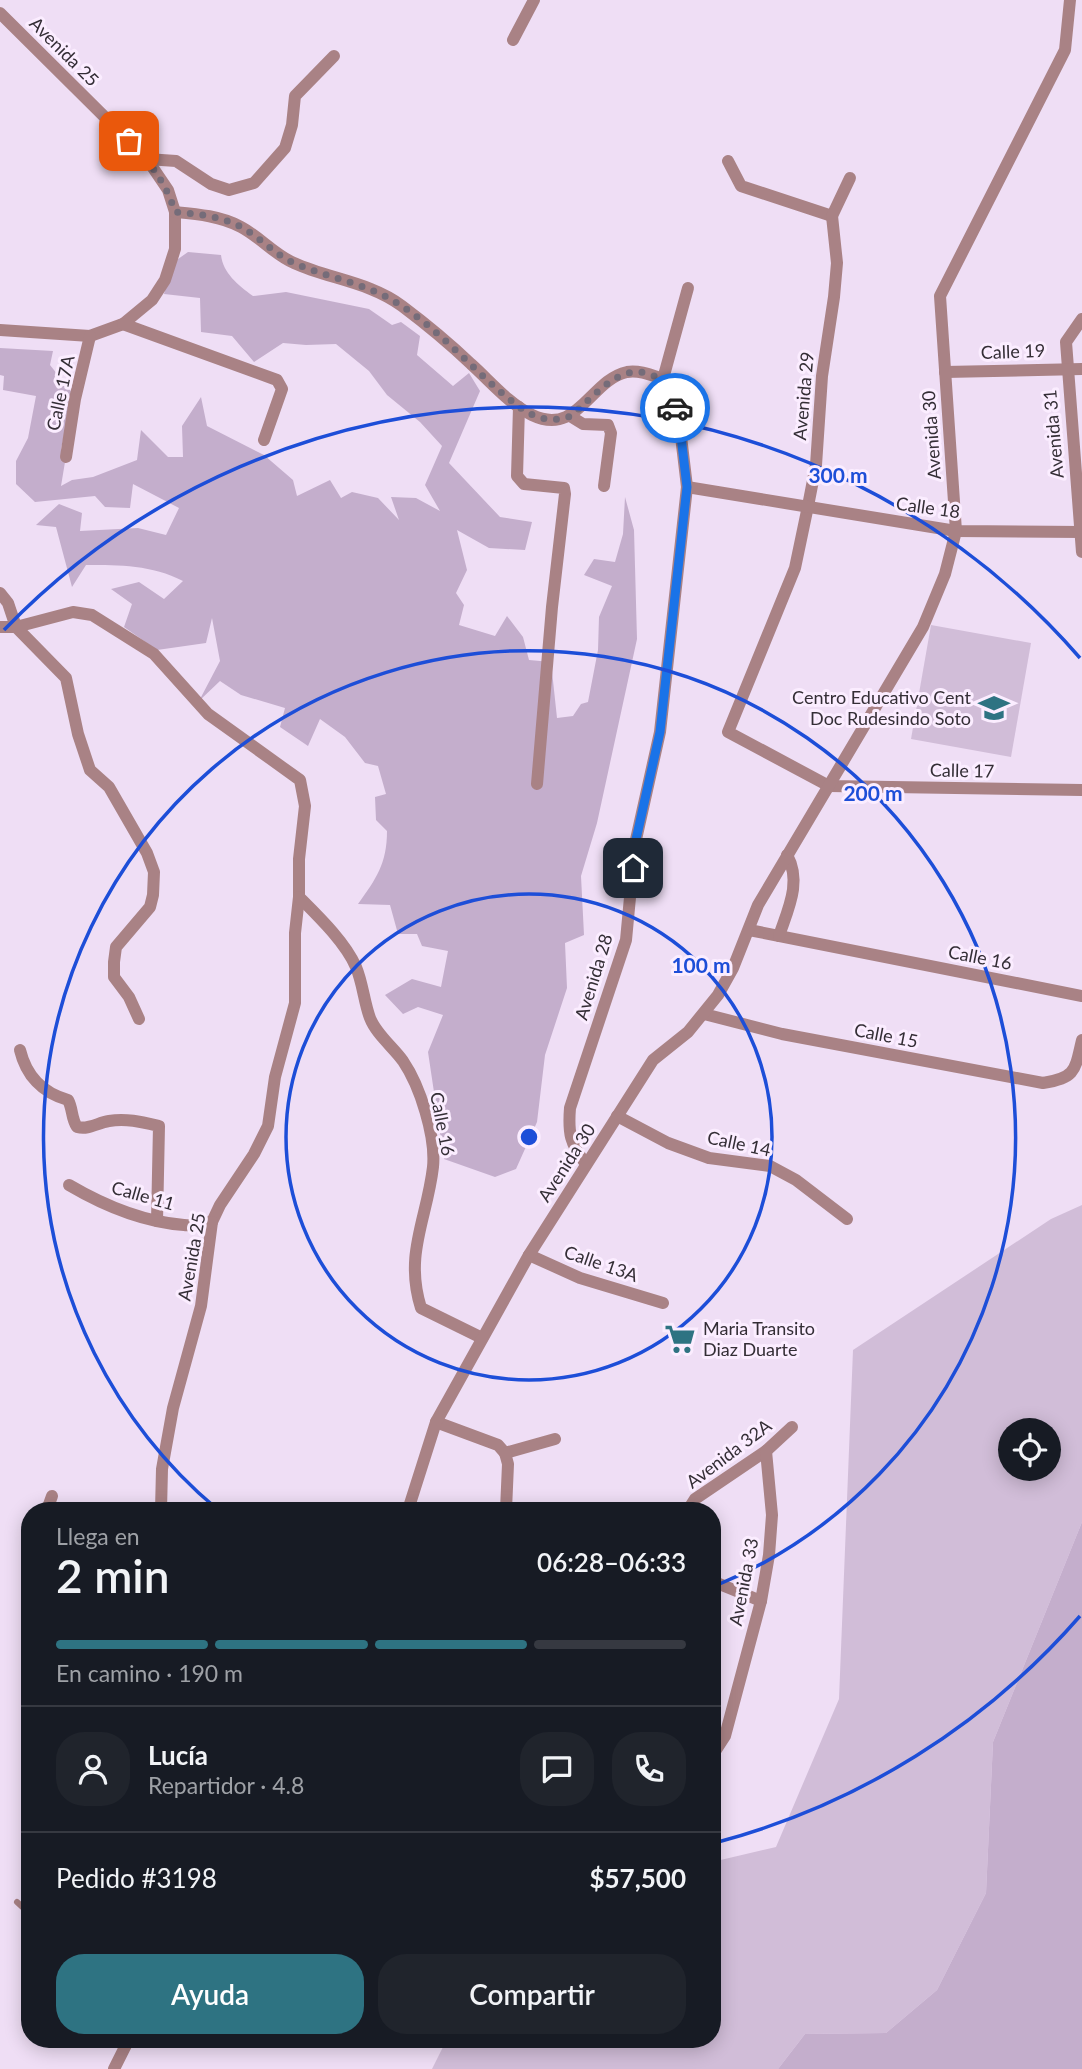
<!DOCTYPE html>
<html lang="es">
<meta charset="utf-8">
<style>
:root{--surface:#171b24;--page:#20242c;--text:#f1f3f6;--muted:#9ea1a6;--line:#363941;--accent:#2e7382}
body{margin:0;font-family:Lato,sans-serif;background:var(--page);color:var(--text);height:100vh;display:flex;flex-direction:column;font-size:26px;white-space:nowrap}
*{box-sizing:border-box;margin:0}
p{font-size:23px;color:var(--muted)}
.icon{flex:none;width:38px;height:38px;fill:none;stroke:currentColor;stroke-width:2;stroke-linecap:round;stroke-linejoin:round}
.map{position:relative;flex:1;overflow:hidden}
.panel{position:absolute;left:21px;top:1502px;width:700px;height:546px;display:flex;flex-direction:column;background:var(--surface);border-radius:28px;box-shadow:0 4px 18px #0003}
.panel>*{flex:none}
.controls{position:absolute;left:998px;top:1418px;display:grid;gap:14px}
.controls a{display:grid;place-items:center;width:63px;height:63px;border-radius:50%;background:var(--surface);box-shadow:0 4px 18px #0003;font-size:35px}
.pin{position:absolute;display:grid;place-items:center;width:60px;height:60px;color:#fff;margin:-30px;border-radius:14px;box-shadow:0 4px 10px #0006}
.courier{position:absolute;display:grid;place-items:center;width:70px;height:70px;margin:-35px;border:5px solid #1a73e8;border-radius:50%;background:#fff;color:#222;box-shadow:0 2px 9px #0007}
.overview em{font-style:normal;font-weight:600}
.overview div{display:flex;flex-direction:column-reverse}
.overview{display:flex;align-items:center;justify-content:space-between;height:119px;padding:0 35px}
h1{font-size:46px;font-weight:600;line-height:52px}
.bar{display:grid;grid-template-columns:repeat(4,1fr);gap:10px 7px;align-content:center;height:84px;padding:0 35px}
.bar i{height:9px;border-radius:5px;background:var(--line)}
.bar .on{background:var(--accent)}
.bar p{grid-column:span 4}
.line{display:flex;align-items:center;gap:18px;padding:0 35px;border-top:2px solid var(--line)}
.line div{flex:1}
.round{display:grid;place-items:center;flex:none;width:74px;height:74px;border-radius:28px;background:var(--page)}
.cta{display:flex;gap:14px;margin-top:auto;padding:14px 35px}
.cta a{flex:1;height:80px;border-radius:28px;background:var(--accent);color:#fff;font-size:28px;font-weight:600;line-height:80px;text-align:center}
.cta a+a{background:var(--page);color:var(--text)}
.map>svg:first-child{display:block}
.green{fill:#d1bdd8;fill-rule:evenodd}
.forest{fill:#c4aecc}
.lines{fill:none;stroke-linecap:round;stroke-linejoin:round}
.service{stroke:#a98285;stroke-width:6}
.minor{stroke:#a98285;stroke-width:12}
.done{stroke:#756c79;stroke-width:7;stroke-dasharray:0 12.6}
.route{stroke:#1a73e8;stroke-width:9}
.ring{fill:none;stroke:#1d4ed8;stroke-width:3.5}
.labels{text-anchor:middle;stroke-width:6;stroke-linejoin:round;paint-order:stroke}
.street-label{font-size:18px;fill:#342e36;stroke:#fbedff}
.poi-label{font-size:18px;fill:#342e36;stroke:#fbedff;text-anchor:end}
.centre{fill:#1d4ed8;stroke:#fbedff;stroke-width:3.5}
.ring-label{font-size:21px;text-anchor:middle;font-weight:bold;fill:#1d4ed8;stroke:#fbedff;stroke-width:6;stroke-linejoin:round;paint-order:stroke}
</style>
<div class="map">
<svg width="1082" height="2069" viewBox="0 0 1082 2069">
<rect width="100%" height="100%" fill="#efdef5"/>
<g class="green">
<path d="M931,625L1031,643L1011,757L911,739Z"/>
<path d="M1082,1205V1522L993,1742L986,1893L937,1990L886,2033L805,2034L778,2069H432L447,2039H712V1862L776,1847L839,1699L853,1350L1051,1219ZM1010,1430H1048V1468H1010Z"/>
</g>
<g class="forest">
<path d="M188,252L221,255C223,273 238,285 253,296L286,292L369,309L392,325L401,322L420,336L417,355L453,386L469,373L480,391L449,463L500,517L532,522L525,550L489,548L457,530L467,570L456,593L464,605L459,625L495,636L507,616L523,637L529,660L551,662L557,718L573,716L581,704L588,702L598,650L599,617L612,586L584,575L594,559L615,562L623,534L625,497L634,530L637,639L597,823L581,876L584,935L565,943L567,988L545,1055L537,1122L516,1169L495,1177L444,1159L428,1052L443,1015L418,1007L403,1014L385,995L412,979L441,987L448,951L422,946L417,934H398L390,905L358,904C376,879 387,864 387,831L376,820L375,797L386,794L378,766L365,763L345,737L320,719L308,746L280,727L285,708L241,695L220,681L199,701L220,661L212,618L206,643L157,650L124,627L132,604L111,589L139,582L164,599L183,581C152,565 120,565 86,565L72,587L56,527L36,525L59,504L82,513L80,531L138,528L166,535L179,508L133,484L130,508L105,507L95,496L35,502L16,484V461L28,438L36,396L3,390L4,376L0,375V348L53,351L50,365L73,394L61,449L65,462L61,486L72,480L93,477L137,460L141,430L168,457H183L182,426L201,397L207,426L264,455L293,480L297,496L330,480L341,498L352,492L378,498L399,520L391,497L416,498L440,511L425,485L442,446L420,422L387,395L369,371L336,344L306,345L283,343L254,362L232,336L201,332L200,298L164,294L171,264Z"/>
<path d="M1082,1522V2069H778L805,2034L886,2033L937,1990L986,1893L993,1742Z"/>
</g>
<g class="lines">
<path class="service" d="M17,1902L30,1914"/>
<g class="minor">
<path d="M0,13L147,159L168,190L175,212V249L165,280L152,300L123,324L90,336L0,330"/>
<path d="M513,40L534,0"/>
<path d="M147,159L176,161L211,184L229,190L254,183L285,148L292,125L295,96L334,56"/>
<path d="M728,161L741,186L832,216"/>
<path d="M175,212C197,214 221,216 241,227C260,237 275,255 294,263C329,279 370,282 402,306C426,324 449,343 471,364C490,381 509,404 532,415C578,437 590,380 627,372C639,370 651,375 663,379"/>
<path d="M832,216L837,263L834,297L822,376L816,465L808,506L795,568L728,732L829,786L1082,790"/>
<path d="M832,216L850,178"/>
<path d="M1082,319L1066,342L1082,552"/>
<path d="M123,324L277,380L282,389L264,440"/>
<path d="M945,372L1082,369"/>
<path d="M663,379L688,288"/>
<path d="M519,407L517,476L524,484L564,488L565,494L552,607L537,784"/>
<path d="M570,416L583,424L608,425L611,433L604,486"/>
<path d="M66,457L75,399L90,336"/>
<path d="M687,487L956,531L1082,532"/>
<path d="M0,593L8,603L16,627L66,678L78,734L90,770L109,787L147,853L154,872L153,895L150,907L116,947L114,962V977L129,997L139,1019"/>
<path d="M0,627H16L73,612L92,615L154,654L208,714L300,780L305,806L299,859V897L295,933V1003L275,1077L268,1126L254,1154L220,1205L212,1222L201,1306L173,1408L162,1469L161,1510"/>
<path d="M299,897C318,916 345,942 356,967C363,984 364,1002 370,1018C376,1034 393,1047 403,1061C420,1086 436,1136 433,1167C427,1219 404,1254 421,1308L482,1338"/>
<path d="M749,930L1082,996"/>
<path d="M779,936C788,909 802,882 787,855"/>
<path d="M704,1014L782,1034L1043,1083C1076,1078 1075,1070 1082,1040"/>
<path d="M20,1050C26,1075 42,1093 68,1100C73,1109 71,1118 77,1127C89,1130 97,1123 109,1121C126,1118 142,1122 159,1126L157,1221"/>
<path d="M617,1116L668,1143L709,1158L770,1166L796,1180L847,1219"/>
<path d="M586,1164C570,1144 568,1133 570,1108L626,940L635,844L660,732L687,487L680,428L673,398L663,379"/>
<path d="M69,1185C103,1205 144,1222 184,1225C193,1226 203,1223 212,1222"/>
<path d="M529,1255L580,1278L663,1303"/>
<path d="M436,1422L498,1445L505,1453L555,1439"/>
<path d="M505,1453L508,1464L506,1510"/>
<path d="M47,1510L52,1496"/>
<path d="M408,1510L436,1422L529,1255L653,1060L688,1032L718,995L733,968L758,905L923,627L945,574L956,531L940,296L1065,50L1070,0"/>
<path d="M688,1510L695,1499L766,1451L792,1427"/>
<path d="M712,1581L761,1601"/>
<path d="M712,1756L725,1736L761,1601L769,1555L772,1515L766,1451"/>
<path d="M114,2069L129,2039"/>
</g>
</g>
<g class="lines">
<path class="done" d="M129,141C150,162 166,183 175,212C197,214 221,216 241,227C260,237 275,255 294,263C328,278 365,283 397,303C441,330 477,375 518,406C532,417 550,423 568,417C574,415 579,408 584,404C604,386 624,364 652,375C667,381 672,393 675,408"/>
<path class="route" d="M633,868L635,844L660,732L687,487L680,428L675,408"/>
</g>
<g class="ring">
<circle cx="529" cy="1137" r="243"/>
<path d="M217 1509A486 486 0 1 1 715 1586"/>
<path d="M1080 1616A730 730 0 0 1 718 1842M4 630A730 730 0 0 1 1080 658"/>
</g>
<defs>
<g id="school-bare" transform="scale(2.415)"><path d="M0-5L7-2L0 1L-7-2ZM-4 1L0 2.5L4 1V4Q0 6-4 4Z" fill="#2e7382" stroke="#fbedff" stroke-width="2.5" paint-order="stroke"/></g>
<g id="supermarket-bare" transform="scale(2.415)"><path d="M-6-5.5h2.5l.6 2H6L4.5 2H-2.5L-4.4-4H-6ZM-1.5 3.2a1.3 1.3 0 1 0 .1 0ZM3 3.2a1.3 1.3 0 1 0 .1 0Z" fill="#2e7382" stroke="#fbedff" stroke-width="2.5" paint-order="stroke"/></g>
</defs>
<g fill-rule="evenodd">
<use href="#school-bare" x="994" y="708"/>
<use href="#supermarket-bare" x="680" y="1339"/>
</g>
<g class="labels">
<g class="street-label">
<text transform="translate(64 52) rotate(45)" y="6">Avenida 25</text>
<text transform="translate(1013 352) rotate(-2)" y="6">Calle 19</text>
<text transform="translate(61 393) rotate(-78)" y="6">Calle 17A</text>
<text transform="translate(804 396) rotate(-85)" y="6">Avenida 29</text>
<text transform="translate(1054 434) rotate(-95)" y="6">Avenida 31</text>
<text transform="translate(932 435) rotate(-94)" y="6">Avenida 30</text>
<text transform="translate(928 508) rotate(8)" y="6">Calle 18</text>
<text transform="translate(962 771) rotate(1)" y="6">Calle 17</text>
<text transform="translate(980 958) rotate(11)" y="6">Calle 16</text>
<text transform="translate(594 977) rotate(-73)" y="6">Avenida 28</text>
<text transform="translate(886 1036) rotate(11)" y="6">Calle 15</text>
<text transform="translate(442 1124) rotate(79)" y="6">Calle 16</text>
<text transform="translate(739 1144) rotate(12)" y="6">Calle 14</text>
<text transform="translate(567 1163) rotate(-57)" y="6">Avenida 30</text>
<text transform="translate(143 1196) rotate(16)" y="6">Calle 11</text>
<text transform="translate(192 1257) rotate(-80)" y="6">Avenida 25</text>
<text transform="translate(601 1264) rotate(19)" y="6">Calle 13A</text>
<text transform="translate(729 1454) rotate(-37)" y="6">Avenida 32A</text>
<text transform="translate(744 1582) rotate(-79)" y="6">Avenida 33</text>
</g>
<g class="poi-label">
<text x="971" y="704">Centro Educativo Cent<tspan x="971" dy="21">Doc Rudesindo Soto</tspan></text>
<text x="703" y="1335" text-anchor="start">Maria Transito<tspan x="703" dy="21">Diaz Duarte</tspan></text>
</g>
</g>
<circle cx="529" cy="1137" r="10" class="centre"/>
<g class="ring-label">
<text x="838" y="483">300 m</text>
<text x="873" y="801">200 m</text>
<text x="701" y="973">100 m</text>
</g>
</svg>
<div class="controls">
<a><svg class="icon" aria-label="locate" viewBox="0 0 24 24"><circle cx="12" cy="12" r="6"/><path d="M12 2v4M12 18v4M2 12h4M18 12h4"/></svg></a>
</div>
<div class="pin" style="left:129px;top:141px;background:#ea580c"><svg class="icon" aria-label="bag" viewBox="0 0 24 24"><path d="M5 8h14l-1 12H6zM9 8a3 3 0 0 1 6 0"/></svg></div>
<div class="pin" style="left:633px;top:868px;background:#1f2937"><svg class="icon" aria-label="home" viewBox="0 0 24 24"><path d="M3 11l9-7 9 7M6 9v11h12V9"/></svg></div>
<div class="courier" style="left:675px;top:408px"><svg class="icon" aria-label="car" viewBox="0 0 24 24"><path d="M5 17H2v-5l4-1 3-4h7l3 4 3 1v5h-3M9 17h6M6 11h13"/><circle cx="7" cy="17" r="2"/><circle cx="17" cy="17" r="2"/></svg></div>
<section class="panel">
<div class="overview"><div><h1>2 min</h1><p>Llega en</p></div><em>06:28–06:33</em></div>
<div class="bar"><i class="on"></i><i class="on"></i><i class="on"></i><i></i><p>En camino · 190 m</p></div>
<div class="line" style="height:126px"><a class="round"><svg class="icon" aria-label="person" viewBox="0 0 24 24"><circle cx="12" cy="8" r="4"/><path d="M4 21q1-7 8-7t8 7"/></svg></a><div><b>Lucía</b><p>Repartidor · 4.8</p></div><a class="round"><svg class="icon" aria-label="chat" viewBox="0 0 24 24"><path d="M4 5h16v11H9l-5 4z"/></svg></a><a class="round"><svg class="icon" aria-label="phone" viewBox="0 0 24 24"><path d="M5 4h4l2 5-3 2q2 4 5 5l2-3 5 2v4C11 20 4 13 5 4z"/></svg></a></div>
<div class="line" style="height:91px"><div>Pedido #3198</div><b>$57,500</b></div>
<div class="cta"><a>Ayuda</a><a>Compartir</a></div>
</section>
</div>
